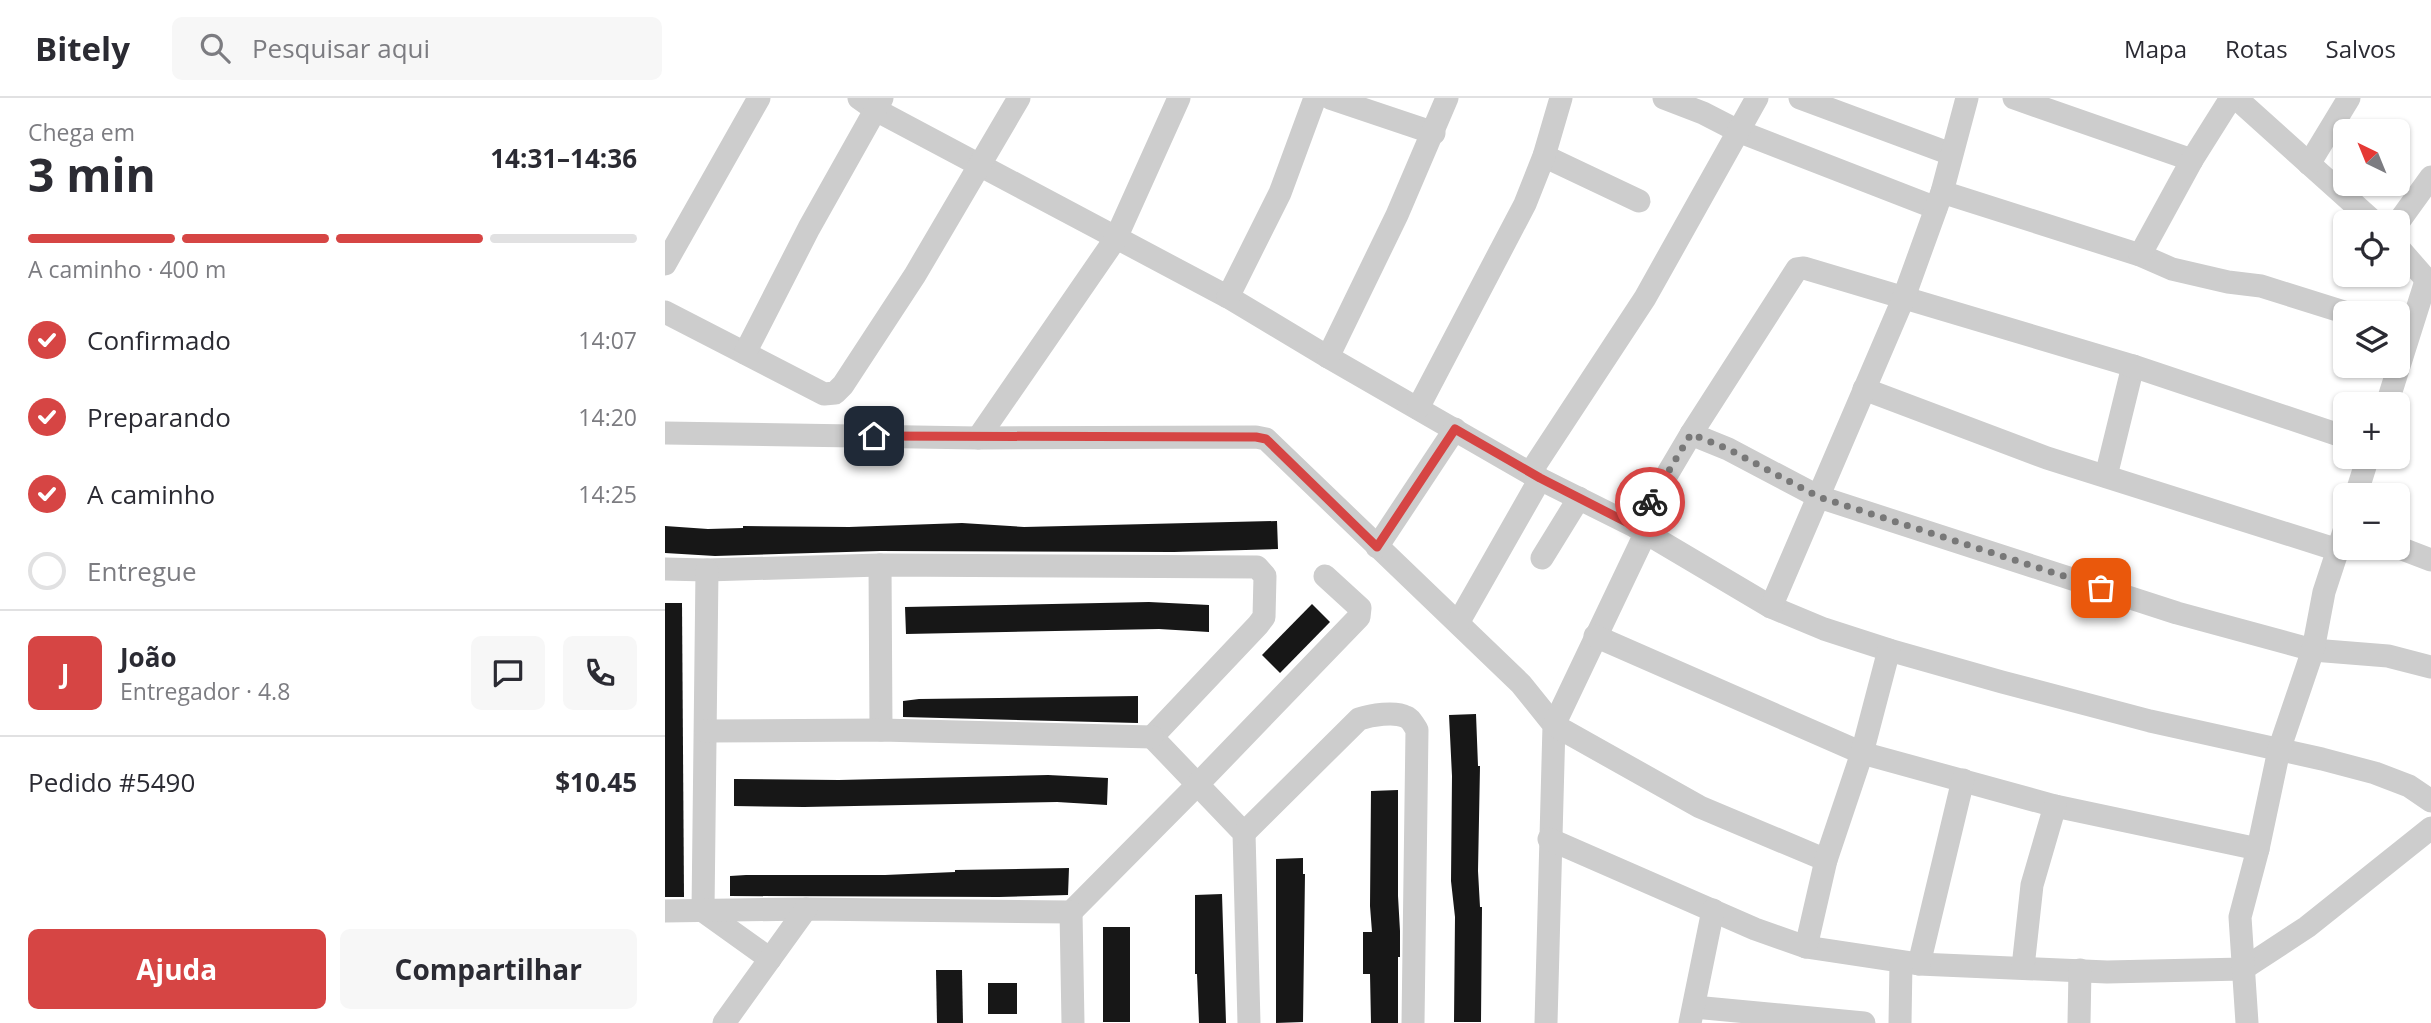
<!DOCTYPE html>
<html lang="pt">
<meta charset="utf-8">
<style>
:root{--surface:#fff;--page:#f7f7f7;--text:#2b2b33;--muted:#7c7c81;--line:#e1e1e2;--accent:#d64544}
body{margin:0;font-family:"Open Sans",sans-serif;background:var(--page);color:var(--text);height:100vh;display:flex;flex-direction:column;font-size:26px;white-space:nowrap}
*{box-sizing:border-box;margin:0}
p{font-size:23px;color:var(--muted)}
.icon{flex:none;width:38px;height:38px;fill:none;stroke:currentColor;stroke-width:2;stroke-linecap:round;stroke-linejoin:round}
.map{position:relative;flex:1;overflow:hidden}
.side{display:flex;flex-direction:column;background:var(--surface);width:665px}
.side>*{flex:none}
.needle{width:46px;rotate:317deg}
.fabs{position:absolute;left:1668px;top:21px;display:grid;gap:14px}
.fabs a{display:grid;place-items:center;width:77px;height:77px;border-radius:10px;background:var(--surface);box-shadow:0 2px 5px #0004;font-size:35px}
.pin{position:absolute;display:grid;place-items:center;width:60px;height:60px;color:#fff;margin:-30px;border-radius:14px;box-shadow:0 4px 10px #0006}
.courier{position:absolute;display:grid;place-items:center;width:70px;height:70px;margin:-35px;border:5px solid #d64544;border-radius:50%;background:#fff;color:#222;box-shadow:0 2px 9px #0007}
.overview em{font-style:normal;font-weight:700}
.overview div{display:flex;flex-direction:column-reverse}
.overview{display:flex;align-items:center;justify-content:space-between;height:119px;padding:0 28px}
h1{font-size:46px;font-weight:700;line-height:52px}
.bar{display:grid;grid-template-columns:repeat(4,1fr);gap:10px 7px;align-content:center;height:84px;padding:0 28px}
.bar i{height:9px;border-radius:5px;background:var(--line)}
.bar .selected{background:var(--accent)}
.bar p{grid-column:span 4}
.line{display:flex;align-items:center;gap:18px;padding:0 28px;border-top:2px solid var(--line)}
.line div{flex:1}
.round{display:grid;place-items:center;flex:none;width:74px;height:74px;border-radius:10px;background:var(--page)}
ol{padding:0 28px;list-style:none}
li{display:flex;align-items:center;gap:21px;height:77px}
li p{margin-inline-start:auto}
li .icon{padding:7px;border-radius:50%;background:var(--accent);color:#fff;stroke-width:4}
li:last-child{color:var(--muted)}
li i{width:38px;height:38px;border:4px solid var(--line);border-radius:50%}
.cta{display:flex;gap:14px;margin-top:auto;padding:14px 28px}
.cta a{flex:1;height:80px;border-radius:10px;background:var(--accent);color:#fff;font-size:28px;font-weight:700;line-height:80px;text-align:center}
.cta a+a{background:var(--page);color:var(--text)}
header{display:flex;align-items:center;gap:42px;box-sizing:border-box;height:98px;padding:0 35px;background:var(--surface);border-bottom:2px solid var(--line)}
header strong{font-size:33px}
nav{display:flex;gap:38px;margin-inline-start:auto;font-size:24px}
.search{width:490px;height:63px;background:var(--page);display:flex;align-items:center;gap:18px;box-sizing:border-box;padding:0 24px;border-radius:10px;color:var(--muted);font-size:26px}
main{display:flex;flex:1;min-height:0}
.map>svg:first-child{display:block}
.building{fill:#171717}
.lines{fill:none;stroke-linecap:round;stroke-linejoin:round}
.minor{stroke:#cdcdcd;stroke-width:23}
.done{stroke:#787878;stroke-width:7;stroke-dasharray:0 12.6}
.route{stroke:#d64544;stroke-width:9}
</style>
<header>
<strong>Bitely</strong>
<div class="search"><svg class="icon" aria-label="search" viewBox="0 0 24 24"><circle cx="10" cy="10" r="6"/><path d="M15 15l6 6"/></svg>Pesquisar aqui</div>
<nav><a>Mapa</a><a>Rotas</a><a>Salvos</a></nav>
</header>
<main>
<section class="side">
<div class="overview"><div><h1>3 min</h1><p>Chega em</p></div><em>14:31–14:36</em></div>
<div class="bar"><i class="selected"></i><i class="selected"></i><i class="selected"></i><i></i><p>A caminho · 400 m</p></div>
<ol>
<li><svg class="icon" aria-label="check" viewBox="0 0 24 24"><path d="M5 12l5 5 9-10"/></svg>Confirmado<p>14:07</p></li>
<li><svg class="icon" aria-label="check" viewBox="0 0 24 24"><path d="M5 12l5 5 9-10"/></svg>Preparando<p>14:20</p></li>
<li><svg class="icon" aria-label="check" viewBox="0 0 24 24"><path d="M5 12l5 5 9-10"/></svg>A caminho<p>14:25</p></li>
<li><i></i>Entregue</li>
</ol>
<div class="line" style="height:126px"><b class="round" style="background:var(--accent);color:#fff">J</b><div><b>João</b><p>Entregador · 4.8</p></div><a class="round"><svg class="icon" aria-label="chat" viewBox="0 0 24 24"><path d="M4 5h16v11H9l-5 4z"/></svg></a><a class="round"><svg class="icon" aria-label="phone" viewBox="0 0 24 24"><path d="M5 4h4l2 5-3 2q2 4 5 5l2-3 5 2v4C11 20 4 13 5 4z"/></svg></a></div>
<div class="line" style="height:91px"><div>Pedido #5490</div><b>$10.45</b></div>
<div class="cta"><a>Ajuda</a><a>Compartilhar</a></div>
</section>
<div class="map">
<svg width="1766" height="925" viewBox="0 0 1766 925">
<rect width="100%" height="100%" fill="#fff"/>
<g class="building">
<path d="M612,423L613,451L509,454L215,453L50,458L0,455V428L43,431L78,430V428L184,429L297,425L359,429Z"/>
<path d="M484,504L544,507V534L494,531L241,536L240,509Z"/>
<path d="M0,505H17L19,799H0Z"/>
<path d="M647,506L665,524L615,575L597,557Z"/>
<path d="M473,598V625L238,619V603L254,601Z"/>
<path d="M811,616L813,668H815L813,773L815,809H817L816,924H789L790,819L786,783L787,678L784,617Z"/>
<path d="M383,677L443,680L442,707L392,704L139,709L69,708V681L174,682Z"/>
<path d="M733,692V798L735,833V859H733V925H706L705,876H698V834H707L705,808L706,693Z"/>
<path d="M638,760V776H640L638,924L611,925V761Z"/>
<path d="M404,770L403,797L334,799L65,798V778L81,777H220L290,774V772Z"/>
<path d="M557,796L561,925H534L532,876H530V797Z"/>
<rect x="438" y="829" width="27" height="95"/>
<path d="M271,872H297L298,925H272Z"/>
<rect x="323" y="885" width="29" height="31"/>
</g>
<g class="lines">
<g class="minor">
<path d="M194,0L211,12L563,199L663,259L875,381L971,429L1106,509L1159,531L1224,552L1337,584L1485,623L1657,661L1710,675L1744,688L1766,703"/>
<path d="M665,0L769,35"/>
<path d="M999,0L1038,15L1073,33L1271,110"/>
<path d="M1135,0L1286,56"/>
<path d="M1349,0L1527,62"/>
<path d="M1571,0L1709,124"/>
<path d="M879,58L974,103"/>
<path d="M1644,66L1684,0"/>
<path d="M1277,94L1475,157L1507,171L1563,184L1596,188L1682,215"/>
<path d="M1732,126L1766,79"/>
<path d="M1732,148L1766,187"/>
<path d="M1475,157L1527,62L1566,0"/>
<path d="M0,166L94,0"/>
<path d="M563,199L615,95L650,0"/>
<path d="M0,214L159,296L170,295L178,287L250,177L354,0"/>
<path d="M80,255L144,130L217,0"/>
<path d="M663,259L732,117L782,0"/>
<path d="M1199,291L1382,360L1673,452"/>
<path d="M1722,306L1761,183"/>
<path d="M753,310L860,106L879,58L896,0"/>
<path d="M0,335L313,340L591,339L601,341L856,586L889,627L881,925"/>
<path d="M1026,336L1063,351L1154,399L1512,515L1648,552L1723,558L1766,569"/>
<path d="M313,340L451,140L514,0"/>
<path d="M865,375L980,200L1092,0"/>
<path d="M1441,378L1468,268"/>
<path d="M1691,397L1703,359"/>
<path d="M971,429L1026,336L1132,171L1139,170L1468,268L1680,339"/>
<path d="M981,434L889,627L1035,709L1161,762"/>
<path d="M712,449L790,331"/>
<path d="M1732,449L1766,462"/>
<path d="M877,460L914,400"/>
<path d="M215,467L216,632"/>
<path d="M0,471L42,472L215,467L592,469L600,478L599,519L593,527L487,639L579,735L584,925"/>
<path d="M42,472L38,813L105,861"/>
<path d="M1106,509L1239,199L1277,94L1302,0"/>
<path d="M793,525L875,381"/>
<path d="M930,538L1197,655L1390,708L1593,751"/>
<path d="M41,633L216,632L487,639"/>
<path d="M579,735L694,621C706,617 730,613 741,619C746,621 749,627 752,632L748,925"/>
<path d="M884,741L1090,831L1141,849L1254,866L1442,874L1578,871L1642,829L1766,730"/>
<path d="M0,813L141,811L406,814L532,687L694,519L695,510L660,478"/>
<path d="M406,814L408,925"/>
<path d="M1141,849L1161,762L1197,655L1224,552"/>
<path d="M1254,866L1298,682"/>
<path d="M1358,869L1367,787L1390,708"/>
<path d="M1029,909L1199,925"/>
<path d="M59,925L141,811"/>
<path d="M1025,925L1048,812"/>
<path d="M1235,925L1236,864"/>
<path d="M1414,925L1415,872"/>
<path d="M1582,925L1575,819L1593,751L1614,652L1648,552L1659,494L1680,430"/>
</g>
</g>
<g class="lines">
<path class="done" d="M985,404L1026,336L1063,351L1154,399L1436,490"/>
<path class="route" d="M209,338L591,339L601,341L712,449L790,331L875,380L971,429L985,404"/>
</g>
</svg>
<div class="fabs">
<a><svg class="needle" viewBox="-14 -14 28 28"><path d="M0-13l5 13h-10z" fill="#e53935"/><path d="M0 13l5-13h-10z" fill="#7c7c81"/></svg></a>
<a><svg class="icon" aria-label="locate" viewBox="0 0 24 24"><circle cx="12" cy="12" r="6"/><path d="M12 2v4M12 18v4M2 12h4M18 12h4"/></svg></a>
<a><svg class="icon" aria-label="layers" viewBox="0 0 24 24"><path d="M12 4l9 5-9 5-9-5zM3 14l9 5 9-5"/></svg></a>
<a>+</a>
<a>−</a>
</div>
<div class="pin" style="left:1436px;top:490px;background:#ea580c"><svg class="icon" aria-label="bag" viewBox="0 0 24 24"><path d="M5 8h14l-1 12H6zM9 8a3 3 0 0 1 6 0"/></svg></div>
<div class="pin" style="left:209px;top:338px;background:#1f2937"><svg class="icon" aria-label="home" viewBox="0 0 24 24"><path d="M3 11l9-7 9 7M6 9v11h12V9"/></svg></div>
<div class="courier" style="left:985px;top:404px"><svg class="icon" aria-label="bike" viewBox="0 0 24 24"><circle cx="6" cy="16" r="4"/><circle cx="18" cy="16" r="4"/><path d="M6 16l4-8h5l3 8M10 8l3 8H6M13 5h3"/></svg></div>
</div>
</main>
